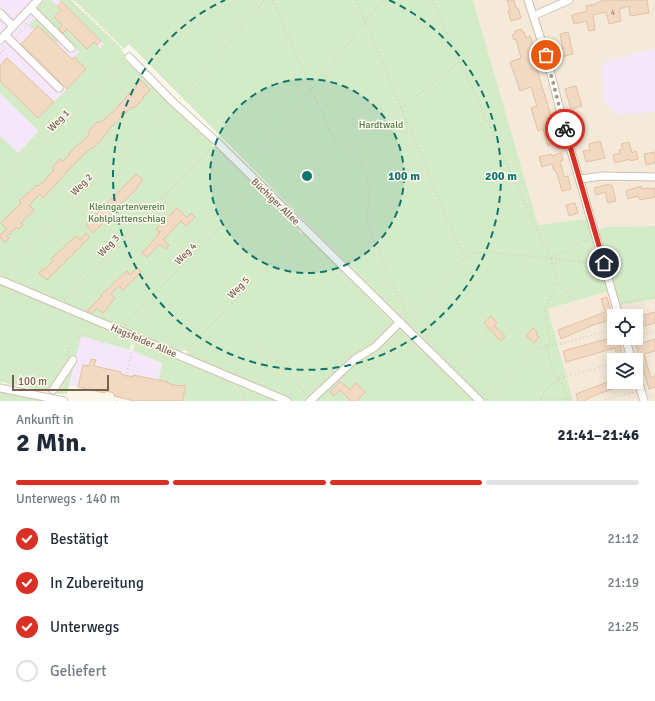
<!DOCTYPE html>
<html lang="de">
<meta charset="utf-8">
<style>
:root{--surface:#fff;--page:#f6f6f7;--text:#1f2937;--muted:#747a83;--line:#e0e1e3;--accent:#d93025}
body{margin:0;font-family:Signika,sans-serif;background:var(--page);color:var(--text);height:100vh;display:flex;flex-direction:column;font-size:15px;white-space:nowrap}
*{box-sizing:border-box;margin:0}
p{font-size:13px;color:var(--muted)}
.icon{flex:none;width:22px;height:22px;fill:none;stroke:currentColor;stroke-width:2;stroke-linecap:round;stroke-linejoin:round}
.map{position:relative;height:401px;overflow:hidden}
.drawer{display:flex;flex-direction:column;background:var(--surface);flex:1}
.drawer>*{flex:none}
.tools{position:absolute;left:607px;top:309px;display:grid;gap:8px}
.tools a{display:grid;place-items:center;width:36px;height:36px;border-radius:0px;background:var(--surface);box-shadow:0 2px 10px #0003;font-size:20px}
.scale{position:absolute;left:12px;bottom:10px;width:97px;box-sizing:border-box;padding-left:4px;border:2px solid #79604d;border-top:0;font-size:11px;line-height:14px;white-space:nowrap;color:#79604d;-webkit-text-stroke:3px #fffbf2;paint-order:stroke}
.pin{position:absolute;display:grid;place-items:center;width:34px;height:34px;color:#fff;margin:-17px;border:2px solid #fff;border-radius:50%;box-shadow:0 1px 4px #0007}
.courier{position:absolute;display:grid;place-items:center;width:40px;height:40px;margin:-20px;border:3px solid #d93025;border-radius:50%;background:#fff;color:#222;box-shadow:0 1px 5px #0007}
.headline em{font-style:normal;font-weight:700}
.headline div{display:flex;flex-direction:column-reverse}
.headline{display:flex;align-items:center;justify-content:space-between;height:68px;padding:0 16px}
h1{font-size:26px;font-weight:700;line-height:30px}
.bar{display:grid;grid-template-columns:repeat(4,1fr);gap:6px 4px;align-content:center;height:48px;padding:0 16px}
.bar i{height:5px;border-radius:3px;background:var(--line)}
.bar .active{background:var(--accent)}
.bar p{grid-column:span 4}
ol{padding:0 16px;list-style:none}
li{display:flex;align-items:center;gap:12px;height:44px}
li p{margin-inline-start:auto}
li .icon{padding:4px;border-radius:50%;background:var(--accent);color:#fff;stroke-width:4}
li:last-child{color:var(--muted)}
li i{width:22px;height:22px;border:2px solid var(--line);border-radius:50%}
.map>svg:first-child{display:block}
.residential{fill:#f5ead9;fill-rule:evenodd}
.education{fill:#f4e7fa}
.green{fill:#d4ebc8}
.building{fill:#f2d9c2;stroke:#e5c1a3}
.lines{fill:none;stroke-linecap:round;stroke-linejoin:round}
.minor-casing{stroke:#d0c0af;stroke-width:9}
.path{stroke:#d8bca5;stroke-width:1;stroke-dasharray:1 3;stroke-linecap:butt}
.minor{stroke:#fff;stroke-width:7}
.done{stroke:#a79584;stroke-width:4;stroke-dasharray:0 7.2}
.route{stroke:#d93025;stroke-width:5}
.ring{fill:none;stroke:#0f766e;stroke-width:2;stroke-dasharray:7 5}
.labels{text-anchor:middle;stroke-width:3;stroke-linejoin:round;paint-order:stroke}
.number-label{font-size:8px;fill:#977e6a}
.street-label{font-size:10px;fill:#79604d;stroke:#fffbf2}
.park-label{font-size:10px;fill:#517e44;stroke:#fffbf2}
.centre{fill:#0f766e;stroke:#fffbf2;stroke-width:2}
.ring-label{font-size:12px;text-anchor:middle;font-weight:bold;fill:#0f766e;stroke:#fffbf2;stroke-width:3;stroke-linejoin:round;paint-order:stroke}
</style>
<div class="map">
<svg width="655" height="401" viewBox="0 0 655 401">
<rect width="100%" height="100%" fill="#fdf7eb"/>
<g class="residential">
<path d="M473,0H655V49L608,60L617,114L655,112V226L606,227L591,232L587,219L538,226Z"/>
<path d="M609,291L614,307L655,299V401H573L548,309ZM614,316H636V338H614ZM614,360H636V382H614Z"/>
</g>
<g class="education">
<path d="M0,0H66L126,57L0,187Z"/>
<path d="M655,49V112L617,115L604,102L602,68L608,60Z"/>
<path d="M80,335L133,351L162,363L187,377V401H150L105,391L69,385Z"/>
</g>
<g class="green">
<path d="M44,0H51L100,48L104,44L58,0H71L120,47L126,56L125,60L212,143V145L215,147H217L299,228V231L302,234L305,233L394,323L402,319L129,44L124,49L74,0H473L538,225L587,219L591,232L606,227L655,226V299L614,307L609,291L548,309L573,401H182L186,386L178,384V386L167,384V382L159,380L162,363L133,351L135,341L182,361L188,352L185,350L180,352L124,329L122,325L120,327L64,304L62,300L58,302L3,279L4,276L0,275V136L18,153L39,131L0,93V81L38,118L86,70L74,57L79,52L36,10Z"/>
<path d="M37,18L60,40L56,44L38,26L34,30L29,25Z"/>
<path d="M0,284L84,319L132,340L130,350L81,336L67,394H59L0,382Z"/>
<path d="M0,390L52,401H0Z"/>
</g>
<g class="building">
<path d="M507,0H514L516,8H518L521,18L511,21L508,11L510,10Z"/>
<path d="M603,0H647L649,13L630,16L629,6L619,9L621,21L609,24L606,12L593,15L595,30L589,31L586,21L574,24L572,15L587,11L586,6L595,4Z"/>
<path d="M62,2L101,41L97,45L94,42L87,49L67,29L63,33L59,29L62,25L54,17L61,10L57,6Z"/>
<path d="M38,26L72,59L74,57L86,69L67,89L21,44Z"/>
<path d="M522,29V32H524L526,38L530,36L533,45L531,46L537,70L557,135L556,136L558,143L548,146L543,129L538,131L531,108L537,106L531,87L520,91L510,62L521,58L516,39L514,40L512,35L515,34V31Z"/>
<path d="M568,32L573,54L557,58L555,51L563,49L560,34Z"/>
<path d="M7,58L54,102L38,118L0,81V65Z"/>
<path d="M141,80L150,90L143,97L144,98L134,108L132,107L111,127L107,131L108,132L97,144L92,149L91,148L76,162L43,198L40,194L29,205L34,210L21,223L23,225L19,229L17,227L7,236L9,238L5,242L0,238V235L7,229L1,223L21,203L19,201L37,185L39,186L54,170L52,168L60,159L63,161L70,154L69,153L90,134L88,132L94,125L98,121L100,123L114,111Z"/>
<path d="M576,86L582,106L571,109L565,89Z"/>
<path d="M600,141L605,158L586,162L583,151L590,150L589,144Z"/>
<path d="M629,142L632,153L636,151L638,159L630,161V159L615,163L613,155L620,153L619,150L623,149L621,144Z"/>
<path d="M655,152V163L646,165L644,154Z"/>
<path d="M561,153L563,160L560,161L564,177L568,176L571,189L562,191L557,174L555,170L554,171L552,164L542,167L539,157L551,154L552,156Z"/>
<path d="M136,174L143,180L137,187L138,188L118,206L119,207L93,233L86,225Z"/>
<path d="M609,184L610,186L612,185L616,201L608,203L605,192L596,195L594,188Z"/>
<path d="M641,186V189L649,188L650,189L655,188V197L640,200L638,196L628,199L626,191Z"/>
<path d="M575,203L578,213L569,216L566,205Z"/>
<path d="M177,208L187,218L191,213L195,217L186,226L181,221L163,240L169,245L166,249L160,244L147,257L142,253L159,234L158,233L160,232L156,229Z"/>
<path d="M86,233L90,237L47,280L39,273L43,269L44,270L53,261L51,259L76,236L80,240Z"/>
<path d="M137,268L141,272L123,290L119,286L111,294L115,298L103,313L97,308L92,313L87,311L102,296L101,295L106,290H107L120,277L127,271L130,275Z"/>
<path d="M607,297L613,319L593,325L561,339L558,330L605,312L601,299Z"/>
<path d="M655,312V323L636,328V317Z"/>
<path d="M491,316L497,323L494,326L505,336L501,341L484,323Z"/>
<path d="M533,328L538,333L536,334L539,337L534,343L526,336Z"/>
<path d="M614,337V338H618L624,360H618L615,348L566,362L563,351Z"/>
<path d="M655,339V351L644,354L651,378L655,376V387L649,389L636,345Z"/>
<path d="M91,359L96,360L94,366L121,372V374L133,377V375L168,382L167,383L173,385L186,386L182,401H134L114,396V393L105,391V393L78,387L83,365L89,366Z"/>
<path d="M613,380L614,382H628V384L598,394L585,400L586,401H578L576,394Z"/>
<path d="M340,381L350,390L356,383L365,392L357,401H351L340,390L334,396L330,392Z"/>
</g>
<g class="lines">
<g class="minor-casing">
<g id="minor">
<path d="M528,0L546,55L567,137L619,316"/>
<path d="M31,8L71,48"/>
<path d="M0,13L13,26"/>
<path d="M533,16L569,0"/>
<path d="M5,35L59,88"/>
<path d="M0,40L38,0"/>
<path d="M129,57L172,101L217,142L480,401"/>
<path d="M580,179L603,176L655,177"/>
<path d="M0,280L287,401"/>
<path d="M625,338L632,360"/>
<path d="M636,374L644,401"/>
<path d="M0,388L64,401"/>
<path d="M53,390L73,360"/>
<path d="M310,401L355,359L375,347L400,322"/>
</g>
</g>
<g class="path">
<path d="M73,0L124,51"/>
<path d="M273,0L311,90L336,143L358,161L367,175L370,190L367,216L371,234L407,315"/>
<path d="M356,0L464,259"/>
<path d="M432,0L550,258"/>
<path d="M25,23L33,31"/>
<path d="M16,37L33,19"/>
<path d="M0,54L7,47"/>
<path d="M180,99L265,0"/>
<path d="M401,108L460,62"/>
<path d="M250,166L383,0"/>
<path d="M0,190L125,61"/>
<path d="M162,199L173,210"/>
<path d="M4,274L168,106"/>
<path d="M64,300L212,147"/>
<path d="M574,300L556,282L555,274L550,258L568,250L578,243L590,240"/>
<path d="M622,303L655,297"/>
<path d="M405,317L464,259L474,253L486,252L595,263"/>
<path d="M124,325L256,190"/>
<path d="M636,336L655,331"/>
<path d="M258,340L277,360L289,375L302,389L306,396"/>
<path d="M550,343L545,309L553,292L556,283"/>
<path d="M547,346L552,369L564,387L569,401"/>
<path d="M187,350L300,233"/>
<path d="M67,356C70,343 75,334 90,334L97,329"/>
<path d="M455,368L486,336L484,335L490,328"/>
<path d="M126,377L133,344"/>
<path d="M649,397L655,395"/>
<path d="M541,399C552,397 557,400 568,399"/>
<path d="M487,400L492,392L536,349L550,344L557,345L614,329"/>
<path d="M117,401L118,397"/>
<path d="M242,401V398L247,391"/>
<path d="M538,401L541,399L547,388L558,379L614,363"/>
<path d="M601,401L634,392"/>
</g>
<use href="#minor" class="minor"/>
</g>
<g class="lines">
<path class="done" d="M546,55L565,129"/>
<path class="route" d="M565,129L604,263"/>
</g>
<circle cx="307" cy="176" r="97" fill="#0f766e" fill-opacity=".12"/>
<g class="ring">
<circle cx="307" cy="176" r="97"/>
<path d="M389 0A194 194 0 1 1 225 0"/>
</g>
<g class="labels">
<g class="number-label">
<text x="613" y="15">4</text>
</g>
<g class="street-label">
<text transform="translate(58 120) rotate(-46)" y="4">Weg 1</text>
<text transform="translate(81 184) rotate(-46)" y="4">Weg 2</text>
<text transform="translate(276 201) rotate(44)" y="4">Büchiger Allee</text>
<text transform="translate(108 245) rotate(-46)" y="4">Weg 3</text>
<text transform="translate(185 253) rotate(-46)" y="4">Weg 4</text>
<text transform="translate(238 287) rotate(-46)" y="4">Weg 5</text>
<text transform="translate(144 340) rotate(23)" y="4">Hagsfelder Allee</text>
</g>
<g class="park-label">
<text x="381" y="128">Hardtwald</text>
<text x="127" y="210">Kleingartenverein<tspan x="127" dy="12">Kohlplattenschlag</tspan></text>
</g>
</g>
<circle cx="307" cy="176" r="6" class="centre"/>
<g class="ring-label">
<text x="404" y="180">100 m</text>
<text x="501" y="180">200 m</text>
</g>
</svg>
<div class="tools">
<a><svg class="icon" aria-label="locate" viewBox="0 0 24 24"><circle cx="12" cy="12" r="6"/><path d="M12 2v4M12 18v4M2 12h4M18 12h4"/></svg></a>
<a><svg class="icon" aria-label="layers" viewBox="0 0 24 24"><path d="M12 4l9 5-9 5-9-5zM3 14l9 5 9-5"/></svg></a>
</div>
<div class="scale">100 m</div>
<div class="pin" style="left:546px;top:55px;background:#ea580c"><svg class="icon" aria-label="bag" viewBox="0 0 24 24"><path d="M5 8h14l-1 12H6zM9 8a3 3 0 0 1 6 0"/></svg></div>
<div class="pin" style="left:604px;top:263px;background:#1f2937"><svg class="icon" aria-label="home" viewBox="0 0 24 24"><path d="M3 11l9-7 9 7M6 9v11h12V9"/></svg></div>
<div class="courier" style="left:565px;top:129px"><svg class="icon" aria-label="bike" viewBox="0 0 24 24"><circle cx="6" cy="16" r="4"/><circle cx="18" cy="16" r="4"/><path d="M6 16l4-8h5l3 8M10 8l3 8H6M13 5h3"/></svg></div>
</div>
<section class="drawer">
<div class="headline"><div><h1>2 Min.</h1><p>Ankunft in</p></div><em>21:41–21:46</em></div>
<div class="bar"><i class="active"></i><i class="active"></i><i class="active"></i><i></i><p>Unterwegs · 140 m</p></div>
<ol>
<li><svg class="icon" aria-label="check" viewBox="0 0 24 24"><path d="M5 12l5 5 9-10"/></svg>Bestätigt<p>21:12</p></li>
<li><svg class="icon" aria-label="check" viewBox="0 0 24 24"><path d="M5 12l5 5 9-10"/></svg>In Zubereitung<p>21:19</p></li>
<li><svg class="icon" aria-label="check" viewBox="0 0 24 24"><path d="M5 12l5 5 9-10"/></svg>Unterwegs<p>21:25</p></li>
<li><i></i>Geliefert</li>
</ol>
</section>
